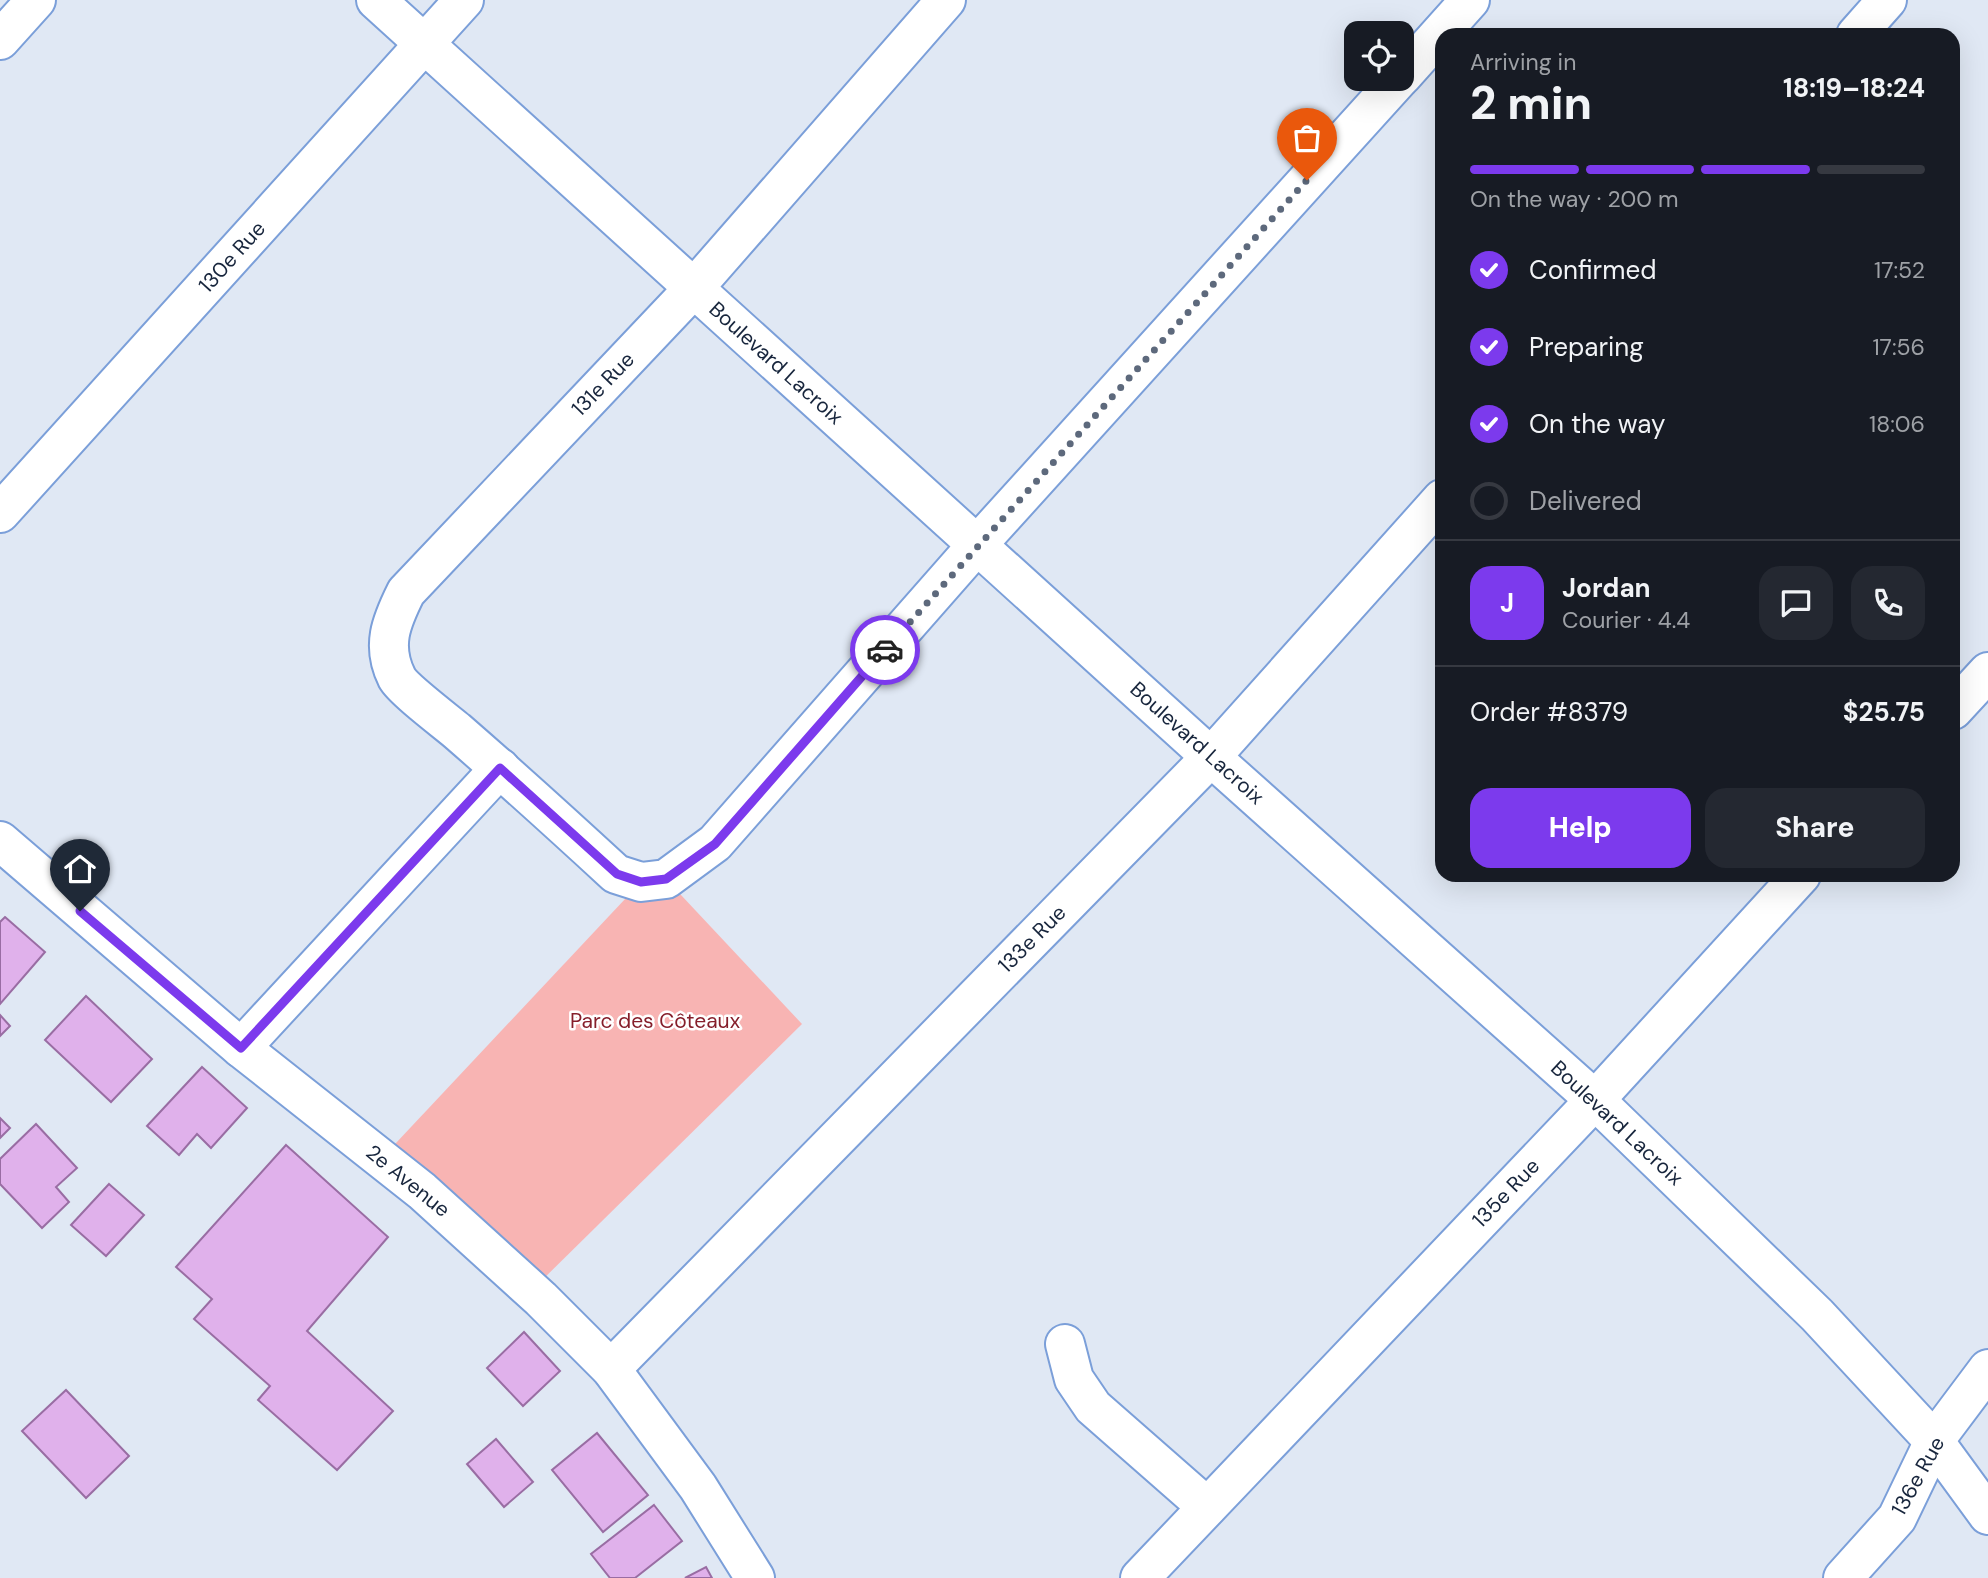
<!DOCTYPE html>
<meta charset="utf-8">
<style>
:root{--surface:#171b24;--page:#242831;--text:#f1f3f6;--muted:#9ea1a6;--line:#363941;--accent:#7c3aed}
body{margin:0;font-family:"DM Sans",sans-serif;background:var(--page);color:var(--text);height:100vh;display:flex;flex-direction:column;font-size:26px;white-space:nowrap}
*{box-sizing:border-box;margin:0}
p{font-size:23px;color:var(--muted)}
.icon{flex:none;width:38px;height:38px;fill:none;stroke:currentColor;stroke-width:2;stroke-linecap:round;stroke-linejoin:round}
.map{position:relative;flex:1;overflow:hidden}
.sheet{position:absolute;left:1435px;top:28px;width:525px;height:854px;display:flex;flex-direction:column;background:var(--surface);border-radius:21px;box-shadow:0 7px 28px #0002}
.sheet>*{flex:none}
.buttons{position:absolute;left:1344px;top:21px;display:grid;gap:14px}
.buttons a{display:grid;place-items:center;width:70px;height:70px;border-radius:14px;background:var(--surface);box-shadow:0 7px 28px #0002;font-size:35px}
.pin{position:absolute;display:grid;place-items:center;width:60px;height:60px;color:#fff;margin:-72px -30px;border-radius:50% 50% 50% 0;rotate:-45deg;box-shadow:0 0 7px #0007}
.pin .icon{rotate:45deg}
.courier{position:absolute;display:grid;place-items:center;width:70px;height:70px;margin:-35px;border:5px solid #7c3aed;border-radius:50%;background:#fff;color:#222;box-shadow:0 2px 9px #0007}
.summary em{font-style:normal;font-weight:800}
.summary div{display:flex;flex-direction:column-reverse}
.summary{display:flex;align-items:center;justify-content:space-between;height:119px;padding:0 35px}
h1{font-size:46px;font-weight:800;line-height:52px}
.bar{display:grid;grid-template-columns:repeat(4,1fr);gap:10px 7px;align-content:center;height:84px;padding:0 35px}
.bar i{height:9px;border-radius:5px;background:var(--line)}
.bar .active{background:var(--accent)}
.bar p{grid-column:span 4}
.line{display:flex;align-items:center;gap:18px;padding:0 35px;border-top:2px solid var(--line)}
.line div{flex:1}
.round{display:grid;place-items:center;flex:none;width:74px;height:74px;border-radius:21px;background:var(--page)}
ol{padding:0 35px;list-style:none}
li{display:flex;align-items:center;gap:21px;height:77px}
li p{margin-inline-start:auto}
li .icon{padding:7px;border-radius:50%;background:var(--accent);color:#fff;stroke-width:4}
li:last-child{color:var(--muted)}
li i{width:38px;height:38px;border:4px solid var(--line);border-radius:50%}
.primary-button{display:flex;gap:14px;margin-top:auto;padding:14px 35px}
.primary-button a{flex:1;height:80px;border-radius:21px;background:var(--accent);color:#fff;font-size:28px;font-weight:800;line-height:80px;text-align:center}
.primary-button a+a{background:var(--page);color:var(--text)}
.map>svg:first-child{display:block}
.green{fill:#f8b4b3}
.building{fill:#e0b1eb;stroke:#996da3;stroke-width:2}
.lines{fill:none;stroke-linecap:round;stroke-linejoin:round}
.minor-casing{stroke:#7b9fd9;stroke-width:42}
.major-casing{stroke:#7b9fd9;stroke-width:42}
.minor{stroke:#fff;stroke-width:38}
.major{stroke:#fff;stroke-width:38}
.done{stroke:#5d697c;stroke-width:7;stroke-dasharray:0 12.6}
.route{stroke:#7c3aed;stroke-width:9}
.labels{text-anchor:middle;stroke-width:5;stroke-linejoin:round;paint-order:stroke}
.street-label{font-size:21px;fill:#17253c;stroke:#fff}
.park-label{font-size:21px;fill:#861f2b;stroke:#fff}
</style>
<div class="map">
<svg width="1988" height="1578" viewBox="0 0 1988 1578">
<rect width="100%" height="100%" fill="#e0e8f4"/>
<path class="green" d="M666,879L802,1024L531,1291L381,1159L641,882Z"/>
<g class="building">
<path d="M5,917L45,952L0,1004V922Z"/>
<path d="M86,996L152,1059L111,1102L45,1040Z"/>
<path d="M0,1015L10,1026L0,1036Z"/>
<path d="M202,1067L247,1108L211,1148L197,1134L179,1155L147,1126Z"/>
<path d="M0,1118L10,1128L0,1138Z"/>
<path d="M36,1124L77,1168L56,1187L69,1202L42,1228L0,1184V1159Z"/>
<path d="M286,1145L388,1237L307,1331L393,1411L337,1470L258,1400L270,1386L194,1319L212,1299L176,1267Z"/>
<path d="M109,1184L144,1215L106,1256L71,1225Z"/>
<path d="M524,1332L560,1371L523,1406L487,1368Z"/>
<path d="M66,1390L129,1456L86,1498L22,1431Z"/>
<path d="M597,1433L648,1495L603,1532L552,1470Z"/>
<path d="M496,1439L533,1482L504,1507L467,1464Z"/>
<path d="M654,1505L682,1541L635,1578H610L591,1554Z"/>
<path d="M706,1567L712,1578H685Z"/>
</g>
<g class="lines">
<g class="minor-casing">
<g id="minor">
<path d="M946,0L694,288L406,592C391,622 381,646 397,678C403,689 445,721 457,731C511,778 564,826 616,874L641,882L666,879L715,843L977,545L1399,79"/>
<path d="M1856,35L1887,0"/>
<path d="M0,40L36,0"/>
<path d="M1402,76L1470,0"/>
<path d="M0,513L464,0"/>
<path d="M1953,710L1988,672"/>
<path d="M0,841L241,1048L422,1191L541,1299L611,1369L698,1487L755,1578"/>
<path d="M241,1048L500,768"/>
<path d="M1065,1344L1074,1379L1093,1407L1207,1507"/>
<path d="M611,1369L1211,757L1442,499"/>
<path d="M1140,1578L1595,1100L1801,875"/>
<path d="M1843,1578L1897,1518L1934,1441L1988,1369"/>
</g>
</g>
<g class="major-casing">
<path id="major" d="M376,0L1211,757L1595,1100L1817,1315L1934,1441L1988,1515"/>
</g>
<use href="#minor" class="minor"/>
<use href="#major" class="major"/>
</g>
<g class="lines">
<path class="done" d="M885,650L1307,180"/>
<path class="route" d="M80,911L241,1048L500,768L617,874L641,882L666,879L715,844L885,650"/>
</g>
<g class="labels">
<g class="street-label">
<text transform="translate(232 257) rotate(-48)" y="7">130e Rue</text>
<text transform="translate(776 363) rotate(42)" y="7">Boulevard Lacroix</text>
<text transform="translate(603 384) rotate(-46)" y="7">131e Rue</text>
<text transform="translate(1197 743) rotate(42)" y="7">Boulevard Lacroix</text>
<text transform="translate(1032 939) rotate(-45)" y="7">133e Rue</text>
<text transform="translate(1617 1123) rotate(43)" y="7">Boulevard Lacroix</text>
<text transform="translate(408 1181) rotate(39)" y="7">2e Avenue</text>
<text transform="translate(1506 1193) rotate(-46)" y="7">135e Rue</text>
<text transform="translate(1918 1476) rotate(-61)" y="7">136e Rue</text>
</g>
<g class="park-label">
<text x="655" y="1028">Parc des Côteaux</text>
</g>
</g>
</svg>
<div class="buttons">
<a><svg class="icon" aria-label="locate" viewBox="0 0 24 24"><circle cx="12" cy="12" r="6"/><path d="M12 2v4M12 18v4M2 12h4M18 12h4"/></svg></a>
</div>
<div class="pin" style="left:1307px;top:180px;background:#ea580c"><svg class="icon" aria-label="bag" viewBox="0 0 24 24"><path d="M5 8h14l-1 12H6zM9 8a3 3 0 0 1 6 0"/></svg></div>
<div class="pin" style="left:80px;top:911px;background:#1f2937"><svg class="icon" aria-label="home" viewBox="0 0 24 24"><path d="M3 11l9-7 9 7M6 9v11h12V9"/></svg></div>
<div class="courier" style="left:885px;top:650px"><svg class="icon" aria-label="car" viewBox="0 0 24 24"><path d="M5 17H2v-5l4-1 3-4h7l3 4 3 1v5h-3M9 17h6M6 11h13"/><circle cx="7" cy="17" r="2"/><circle cx="17" cy="17" r="2"/></svg></div>
<section class="sheet">
<div class="summary"><div><h1>2 min</h1><p>Arriving in</p></div><em>18:19–18:24</em></div>
<div class="bar"><i class="active"></i><i class="active"></i><i class="active"></i><i></i><p>On the way · 200 m</p></div>
<ol>
<li><svg class="icon" aria-label="check" viewBox="0 0 24 24"><path d="M5 12l5 5 9-10"/></svg>Confirmed<p>17:52</p></li>
<li><svg class="icon" aria-label="check" viewBox="0 0 24 24"><path d="M5 12l5 5 9-10"/></svg>Preparing<p>17:56</p></li>
<li><svg class="icon" aria-label="check" viewBox="0 0 24 24"><path d="M5 12l5 5 9-10"/></svg>On the way<p>18:06</p></li>
<li><i></i>Delivered</li>
</ol>
<div class="line" style="height:126px"><b class="round" style="background:var(--accent);color:#fff">J</b><div><b>Jordan</b><p>Courier · 4.4</p></div><a class="round"><svg class="icon" aria-label="chat" viewBox="0 0 24 24"><path d="M4 5h16v11H9l-5 4z"/></svg></a><a class="round"><svg class="icon" aria-label="phone" viewBox="0 0 24 24"><path d="M5 4h4l2 5-3 2q2 4 5 5l2-3 5 2v4C11 20 4 13 5 4z"/></svg></a></div>
<div class="line" style="height:91px"><div>Order #8379</div><b>$25.75</b></div>
<div class="primary-button"><a>Help</a><a>Share</a></div>
</section>
</div>
